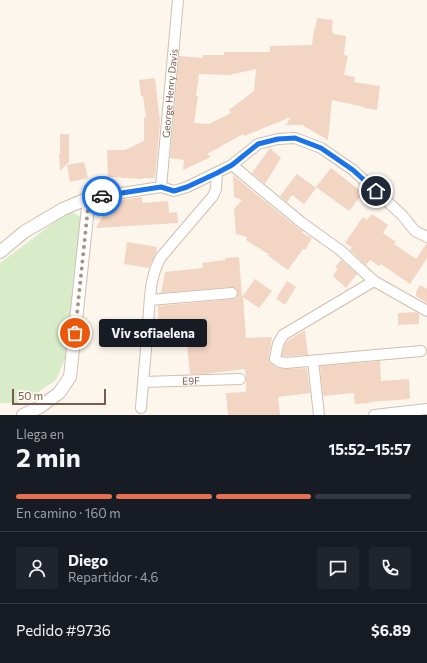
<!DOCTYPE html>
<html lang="es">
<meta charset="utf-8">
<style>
:root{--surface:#171b24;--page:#20242c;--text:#f1f3f6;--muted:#9ea1a6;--line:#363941;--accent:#e76f51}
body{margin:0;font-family:Commissioner,sans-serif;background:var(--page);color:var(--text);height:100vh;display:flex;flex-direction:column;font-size:15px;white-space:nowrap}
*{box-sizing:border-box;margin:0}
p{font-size:13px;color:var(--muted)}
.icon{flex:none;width:22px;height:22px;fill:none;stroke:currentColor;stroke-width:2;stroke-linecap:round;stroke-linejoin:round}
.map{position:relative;height:415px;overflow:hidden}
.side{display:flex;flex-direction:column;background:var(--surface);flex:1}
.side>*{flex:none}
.scale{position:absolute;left:12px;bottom:10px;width:94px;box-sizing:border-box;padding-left:4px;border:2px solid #7a5c4d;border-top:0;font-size:11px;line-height:14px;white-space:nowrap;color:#7a5c4d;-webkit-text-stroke:3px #fffaf3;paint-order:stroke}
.pin{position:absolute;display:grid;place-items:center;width:34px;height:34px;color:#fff;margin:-17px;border:2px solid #fff;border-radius:50%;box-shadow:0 1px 4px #0007}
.courier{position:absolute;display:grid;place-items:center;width:40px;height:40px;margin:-20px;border:3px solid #1a73e8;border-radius:50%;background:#fff;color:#222;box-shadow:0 1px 5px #0007}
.bubble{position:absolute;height:28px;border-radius:4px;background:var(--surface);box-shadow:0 2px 6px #0003;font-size:13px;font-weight:700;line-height:28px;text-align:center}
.summary em{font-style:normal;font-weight:700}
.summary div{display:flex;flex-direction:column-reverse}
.summary{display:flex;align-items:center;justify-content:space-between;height:68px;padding:0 16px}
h1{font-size:26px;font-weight:700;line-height:30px}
.bar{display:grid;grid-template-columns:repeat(4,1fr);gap:6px 4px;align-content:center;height:48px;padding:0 16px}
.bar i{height:5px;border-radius:3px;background:var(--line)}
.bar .selected{background:var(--accent)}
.bar p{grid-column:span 4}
.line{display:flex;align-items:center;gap:10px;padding:0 16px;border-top:1px solid var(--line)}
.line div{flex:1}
.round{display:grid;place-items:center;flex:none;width:42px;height:42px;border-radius:4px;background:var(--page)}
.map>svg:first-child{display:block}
.green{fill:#d8ecc9}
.building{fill:#f3d5c3;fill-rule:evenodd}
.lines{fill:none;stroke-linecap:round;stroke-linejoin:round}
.minor-casing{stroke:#d1beb0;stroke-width:12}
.tertiary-casing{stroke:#d1beb0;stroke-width:14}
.minor{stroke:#fff;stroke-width:10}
.tertiary{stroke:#fff;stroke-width:12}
.done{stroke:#a89285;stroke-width:4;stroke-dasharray:0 7.2}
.route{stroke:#1a73e8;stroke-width:5}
.labels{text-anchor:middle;stroke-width:3;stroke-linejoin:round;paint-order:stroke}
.street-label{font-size:10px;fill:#7a5c4d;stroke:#fffaf3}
</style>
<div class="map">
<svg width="427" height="415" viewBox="0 0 427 415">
<rect width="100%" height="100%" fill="#fdf6ec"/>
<path class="green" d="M72,212L81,217L65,359L56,380L34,395L17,403H0V263L56,221Z"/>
<g class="building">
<path d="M317,18L333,20L332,31L333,32V34L346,36L344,55L348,56L344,75L355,77L354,82L380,86L377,110L364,108V107L332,100L328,140L302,125H286L291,117L244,136L243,134L207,154L211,157L183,170L184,160L170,158L179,56L203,58V55H224V52H270V46L312,45L314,29H315ZM256,69L254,91L229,110L231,113L209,124L194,123L198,96H196L199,74L229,75Z"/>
<path d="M155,78L160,122L155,178H143V179L108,177L107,150H125L144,141V118L146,117L143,96H141L139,80Z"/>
<path d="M60,134H69V162L60,171L59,154H60Z"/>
<path d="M270,148L281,158L265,184L252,173Z"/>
<path d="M84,162L88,178L70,182L67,165Z"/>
<path d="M331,168L363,193L349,211L316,187Z"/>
<path d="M297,174L316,188L304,204L292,195L287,202L280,196Z"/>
<path d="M233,175L295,226L303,231L302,233L312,238L305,250L303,249L288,270L267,255H270L246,240L247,237L236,234L234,209L242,200L234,197Z"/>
<path d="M142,197V203L168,201L169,213L177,212L178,223L96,228L107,208L114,201Z"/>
<path d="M372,214L388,225L383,233L396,242L394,244L416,259L427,243V258L410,284L381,264L379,266L370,260L366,265L350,250L352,247L345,243L363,217L367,220Z"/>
<path d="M127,242L157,247L156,253L149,268L124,264Z"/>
<path d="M239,257L242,297L255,279L272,291L259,308L243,297L246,338L272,337L269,358V361L271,364L277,368L286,369L307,368L310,393L278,397L280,415H228L226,393L246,392V378L245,369L204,374H190L186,334L159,336L158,306L233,299L236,298L238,293L237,289L234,287H231L161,293L165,272L203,268L202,263L225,260V258Z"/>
<path d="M341,260L357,274L346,288L333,276L338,269L335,267Z"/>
<path d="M287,281L296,287L285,305L276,299Z"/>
<path d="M420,285L427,289V303L416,296V292Z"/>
<path d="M416,312L419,314V324L398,325V313Z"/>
<path d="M305,330L308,355L286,356H282L284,346L287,341Z"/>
<path d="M380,361L381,381L409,379L410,399L369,402V403L355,404L354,393L323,396L320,366Z"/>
</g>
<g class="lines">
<g class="minor-casing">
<g id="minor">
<path d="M232,165L301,222L340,250L374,281L427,311"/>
<path id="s1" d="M161,187L178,0"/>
<path d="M89,198L161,187L174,191L187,187L232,165L258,144L278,139L295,138L321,148L353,170L402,215L415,231L427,237"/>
<path d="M374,281L283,335L278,344L275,359L280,362L286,363L421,351"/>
<path d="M150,300L232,293"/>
<path d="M313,361L319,415"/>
<path id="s2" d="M143,382L240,379"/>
<path d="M141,408C143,380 146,352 148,324C150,301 149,278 161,257L213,196L216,189L217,173"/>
<path d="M374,415L427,409"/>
</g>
</g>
<g class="tertiary-casing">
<path id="tertiary" d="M0,252L24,232L63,209L89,198L70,377L59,393L40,407L23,415"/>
</g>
<use href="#minor" class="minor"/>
<use href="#tertiary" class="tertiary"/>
</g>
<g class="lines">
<path class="done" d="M75,333L89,198L102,196"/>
<path class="route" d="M102,196L161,187L174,191L187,187L217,173L232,165L258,144L278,139L295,138L321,148L353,170L376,191"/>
</g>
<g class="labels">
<g class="street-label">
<text dy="4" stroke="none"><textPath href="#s1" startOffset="94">George Henry Davis</textPath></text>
<text dy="4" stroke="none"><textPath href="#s2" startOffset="48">E9F</textPath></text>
</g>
</g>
</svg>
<div class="scale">50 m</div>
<div class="pin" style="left:75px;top:333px;background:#ea580c"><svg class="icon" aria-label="bag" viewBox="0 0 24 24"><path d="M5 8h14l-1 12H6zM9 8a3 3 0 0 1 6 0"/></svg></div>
<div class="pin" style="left:376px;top:191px;background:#1f2937"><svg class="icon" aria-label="home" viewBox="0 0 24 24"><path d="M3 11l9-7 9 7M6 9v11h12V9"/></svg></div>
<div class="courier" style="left:102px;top:196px"><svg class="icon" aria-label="car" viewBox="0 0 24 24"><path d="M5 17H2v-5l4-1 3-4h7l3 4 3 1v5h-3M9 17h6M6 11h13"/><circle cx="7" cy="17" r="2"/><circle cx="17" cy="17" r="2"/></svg></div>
<div class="bubble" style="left:99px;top:319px;width:108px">Viv sofiaelena</div>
</div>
<section class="side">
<div class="summary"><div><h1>2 min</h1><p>Llega en</p></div><em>15:52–15:57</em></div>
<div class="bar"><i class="selected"></i><i class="selected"></i><i class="selected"></i><i></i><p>En camino · 160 m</p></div>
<div class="line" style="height:72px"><a class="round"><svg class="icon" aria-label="person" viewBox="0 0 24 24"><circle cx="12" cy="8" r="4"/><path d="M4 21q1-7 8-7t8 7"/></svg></a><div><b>Diego</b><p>Repartidor · 4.6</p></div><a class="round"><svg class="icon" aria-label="chat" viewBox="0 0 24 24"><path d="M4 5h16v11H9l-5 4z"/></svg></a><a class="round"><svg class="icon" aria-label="phone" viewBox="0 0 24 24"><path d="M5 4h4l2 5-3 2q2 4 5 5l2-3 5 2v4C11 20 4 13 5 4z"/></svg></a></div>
<div class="line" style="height:52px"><div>Pedido #9736</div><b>$6.89</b></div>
</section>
